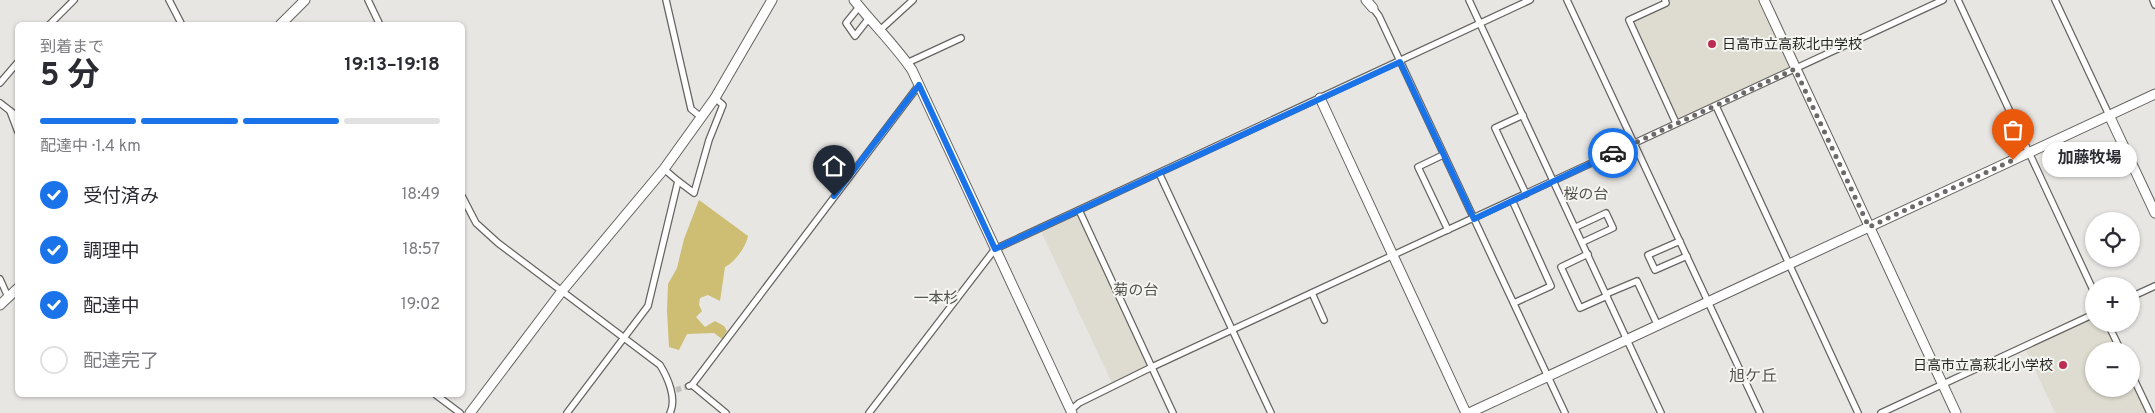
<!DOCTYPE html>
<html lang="ja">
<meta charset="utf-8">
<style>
:root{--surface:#fff;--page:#f2f2f3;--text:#2b2b33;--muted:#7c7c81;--line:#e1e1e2;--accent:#1a73e8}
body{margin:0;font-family:Overpass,"Noto Sans JP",sans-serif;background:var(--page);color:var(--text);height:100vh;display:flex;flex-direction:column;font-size:19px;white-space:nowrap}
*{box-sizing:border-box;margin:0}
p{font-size:16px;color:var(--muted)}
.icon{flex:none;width:28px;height:28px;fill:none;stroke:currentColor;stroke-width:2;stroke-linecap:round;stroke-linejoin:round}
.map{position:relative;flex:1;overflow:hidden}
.side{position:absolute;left:15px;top:22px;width:450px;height:375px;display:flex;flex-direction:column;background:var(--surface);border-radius:8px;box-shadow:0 1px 4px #0004}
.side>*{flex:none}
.buttons{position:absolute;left:2085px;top:212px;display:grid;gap:10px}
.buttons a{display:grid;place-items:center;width:55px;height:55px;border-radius:50%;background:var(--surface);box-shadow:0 1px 4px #0004;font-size:25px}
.pin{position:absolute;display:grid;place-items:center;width:42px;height:42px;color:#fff;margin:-51px -21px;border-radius:50% 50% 50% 0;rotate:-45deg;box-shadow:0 0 5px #0007}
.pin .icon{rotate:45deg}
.courier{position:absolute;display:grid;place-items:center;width:50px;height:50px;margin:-25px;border:4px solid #1a73e8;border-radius:50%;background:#fff;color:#222;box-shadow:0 1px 6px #0007}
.bubble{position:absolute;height:35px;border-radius:18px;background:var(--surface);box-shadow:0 1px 4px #0004;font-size:16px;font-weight:700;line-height:35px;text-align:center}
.summary em{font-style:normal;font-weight:700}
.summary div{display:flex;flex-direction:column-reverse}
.summary{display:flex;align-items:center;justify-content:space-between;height:85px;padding:0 25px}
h1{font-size:32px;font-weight:700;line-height:38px}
.bar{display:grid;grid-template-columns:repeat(4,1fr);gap:8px 5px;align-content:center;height:60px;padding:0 25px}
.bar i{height:6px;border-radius:4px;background:var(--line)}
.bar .selected{background:var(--accent)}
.bar p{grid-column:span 4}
ol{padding:0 25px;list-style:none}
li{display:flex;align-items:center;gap:15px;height:55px}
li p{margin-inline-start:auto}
li .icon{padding:5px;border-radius:50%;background:var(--accent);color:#fff;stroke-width:4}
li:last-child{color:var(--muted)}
li i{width:28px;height:28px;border:2px solid var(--line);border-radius:50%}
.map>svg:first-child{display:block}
.built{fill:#dedbd0}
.green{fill:#cdbe73}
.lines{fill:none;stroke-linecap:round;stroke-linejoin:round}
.street-tunnel{stroke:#c1c0bd;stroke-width:5.5;stroke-dasharray:5.5 3;stroke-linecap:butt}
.street-casing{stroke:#656461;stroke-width:8}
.secondary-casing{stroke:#656461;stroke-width:11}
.primary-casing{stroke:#656461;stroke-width:11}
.street{stroke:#fff;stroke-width:5.5}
.secondary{stroke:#fff;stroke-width:9}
.primary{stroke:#fff;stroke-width:9}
.done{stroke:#6b6a68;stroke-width:5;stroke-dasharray:0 9}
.route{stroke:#1a73e8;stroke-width:6}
.poi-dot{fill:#bc2c53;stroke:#f4f4f0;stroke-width:2}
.labels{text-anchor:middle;stroke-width:4;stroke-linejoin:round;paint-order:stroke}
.poi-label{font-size:14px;fill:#282826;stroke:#f4f4f0;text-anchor:start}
.neighbourhood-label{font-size:15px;fill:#545350;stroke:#f4f4f0}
.quarter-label{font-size:16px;fill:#545350;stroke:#f4f4f0}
</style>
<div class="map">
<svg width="2155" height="413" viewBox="0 0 2155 413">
<rect width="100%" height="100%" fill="#e7e6e3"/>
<g class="built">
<path d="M1667,0H1761L1792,67L1677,121L1631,22L1669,4Z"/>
<path d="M1078,214L1149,366L1112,383L1041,231Z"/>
<path d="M2094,316V324H2106L2119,351H2094V389H2131V379L2147,413H2055L2025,348Z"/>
</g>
<path class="green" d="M699,200L748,236C746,247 735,262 725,267L720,301L708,295L700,298L699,305L702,311L696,317L705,327L715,321L724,326L727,331L722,339L714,333L687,334L679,350L669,347L667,311L668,284L677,268L684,239Z"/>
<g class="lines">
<path class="street-tunnel" d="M676,390L689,386"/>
<g class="street-casing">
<g id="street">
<path d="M169,0L182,25"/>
<path d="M368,0L380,25"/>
<path d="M666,0L691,109L701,117"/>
<path d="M1469,0L1661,413"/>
<path d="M1567,0L1760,413"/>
<path d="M1665,0L1666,3L1629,20L1676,123"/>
<path d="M1958,0L2094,292"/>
<path d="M2055,0L2109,115"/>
<path d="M2153,0L2155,5"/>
<path d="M859,7L846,23L855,36L869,18"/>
<path d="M1373,8L1379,16L1565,413"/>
<path d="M49,25L74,0"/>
<path d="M879,31L913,0"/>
<path d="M907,63L961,38"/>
<path d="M0,83L18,62"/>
<path d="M0,103L18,117"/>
<path d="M1716,106L1858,413"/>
<path d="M10,111L18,132"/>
<path d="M1523,115L1495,128L1526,194"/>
<path d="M1443,155L1418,167L1448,230"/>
<path d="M1159,173L1271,413"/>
<path d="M678,181L694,193L709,140L723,105L715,98"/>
<path d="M462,196L476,223L498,243L660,365C668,378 677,399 670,413"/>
<path d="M1512,200L1551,286L1514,303"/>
<path d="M1079,210L1173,413"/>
<path d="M1576,227L1606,213L1613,228L1583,242"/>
<path d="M1680,241L1648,255L1655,270L1687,256"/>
<path d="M1588,254L1561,267L1580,308L1607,296"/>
<path d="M0,279L8,297"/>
<path d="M1312,293L1324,320"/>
<path d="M1606,294L1637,281L1658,326"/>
<path d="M2131,297L2155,286"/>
<path d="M2108,324L2121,351"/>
<path d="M2131,373L2150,413"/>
<path d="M692,385L726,413"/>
<path d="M689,386L692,385L919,85"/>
<path d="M436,395L460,413"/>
<path d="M1071,410L1079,403L1152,367L1943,0"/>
<path d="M567,413L648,306L678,181L664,169"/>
<path d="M869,413L995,249L1530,0"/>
<path d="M1881,413L2094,314"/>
</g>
</g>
<g class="secondary-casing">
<g id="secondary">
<path d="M854,0C873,24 895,45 912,70L1072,413"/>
<path d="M1366,0L1373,8"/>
<path d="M1764,0L1956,413"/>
<path d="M1320,98L1466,413"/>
<path d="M2109,115L2155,213"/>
<path d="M470,413L562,291L664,169L715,98L772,0"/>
<path d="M1469,413L2155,94"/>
</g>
</g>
<g class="primary-casing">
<g id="primary">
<path d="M280,25L305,0"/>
<path d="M0,305L18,288"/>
</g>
</g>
<use href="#street" class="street"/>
<use href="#secondary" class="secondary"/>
<use href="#primary" class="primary"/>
</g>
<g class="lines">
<path class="done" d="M1613,153L1795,69L1869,227L2013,160"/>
<path class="route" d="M834,196L919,85L995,249L1400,62L1474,219L1613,153"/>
</g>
<g class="poi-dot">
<circle cx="1712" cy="44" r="5"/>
<circle cx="2063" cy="365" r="5"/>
</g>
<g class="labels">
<g class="poi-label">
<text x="1722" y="49">日高市立高萩北中学校</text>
<text x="2053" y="370" text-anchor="end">日高市立高萩北小学校</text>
</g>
<g class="neighbourhood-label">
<text x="1586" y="199">桜の台</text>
<text x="1136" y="295">菊の台</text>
<text x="936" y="303">一本杉</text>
</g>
<g class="quarter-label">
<text x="1753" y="381">旭ケ丘</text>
</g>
</g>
</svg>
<div class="buttons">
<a><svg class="icon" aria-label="locate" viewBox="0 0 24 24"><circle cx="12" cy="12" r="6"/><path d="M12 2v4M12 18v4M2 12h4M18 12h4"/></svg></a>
<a>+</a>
<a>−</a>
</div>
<div class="pin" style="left:2013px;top:160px;background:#ea580c"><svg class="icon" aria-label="bag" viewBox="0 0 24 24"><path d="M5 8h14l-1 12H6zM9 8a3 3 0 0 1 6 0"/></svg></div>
<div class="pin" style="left:834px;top:196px;background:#1f2937"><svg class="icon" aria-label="home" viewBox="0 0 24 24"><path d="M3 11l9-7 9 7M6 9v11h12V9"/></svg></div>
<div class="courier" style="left:1613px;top:153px"><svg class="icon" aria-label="car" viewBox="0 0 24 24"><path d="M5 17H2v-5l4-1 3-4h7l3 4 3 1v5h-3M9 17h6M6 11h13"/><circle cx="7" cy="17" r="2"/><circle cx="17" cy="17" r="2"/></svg></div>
<div class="bubble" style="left:2042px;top:142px;width:95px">加藤牧場</div>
<section class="side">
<div class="summary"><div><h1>5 分</h1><p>到着まで</p></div><em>19:13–19:18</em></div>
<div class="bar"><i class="selected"></i><i class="selected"></i><i class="selected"></i><i></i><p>配達中 · 1.4 km</p></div>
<ol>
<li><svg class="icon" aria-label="check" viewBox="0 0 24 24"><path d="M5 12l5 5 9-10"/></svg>受付済み<p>18:49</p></li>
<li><svg class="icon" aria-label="check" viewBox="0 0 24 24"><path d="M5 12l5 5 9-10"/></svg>調理中<p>18:57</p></li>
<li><svg class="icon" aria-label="check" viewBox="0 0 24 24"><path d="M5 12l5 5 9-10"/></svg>配達中<p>19:02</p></li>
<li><i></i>配達完了</li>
</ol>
</section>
</div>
